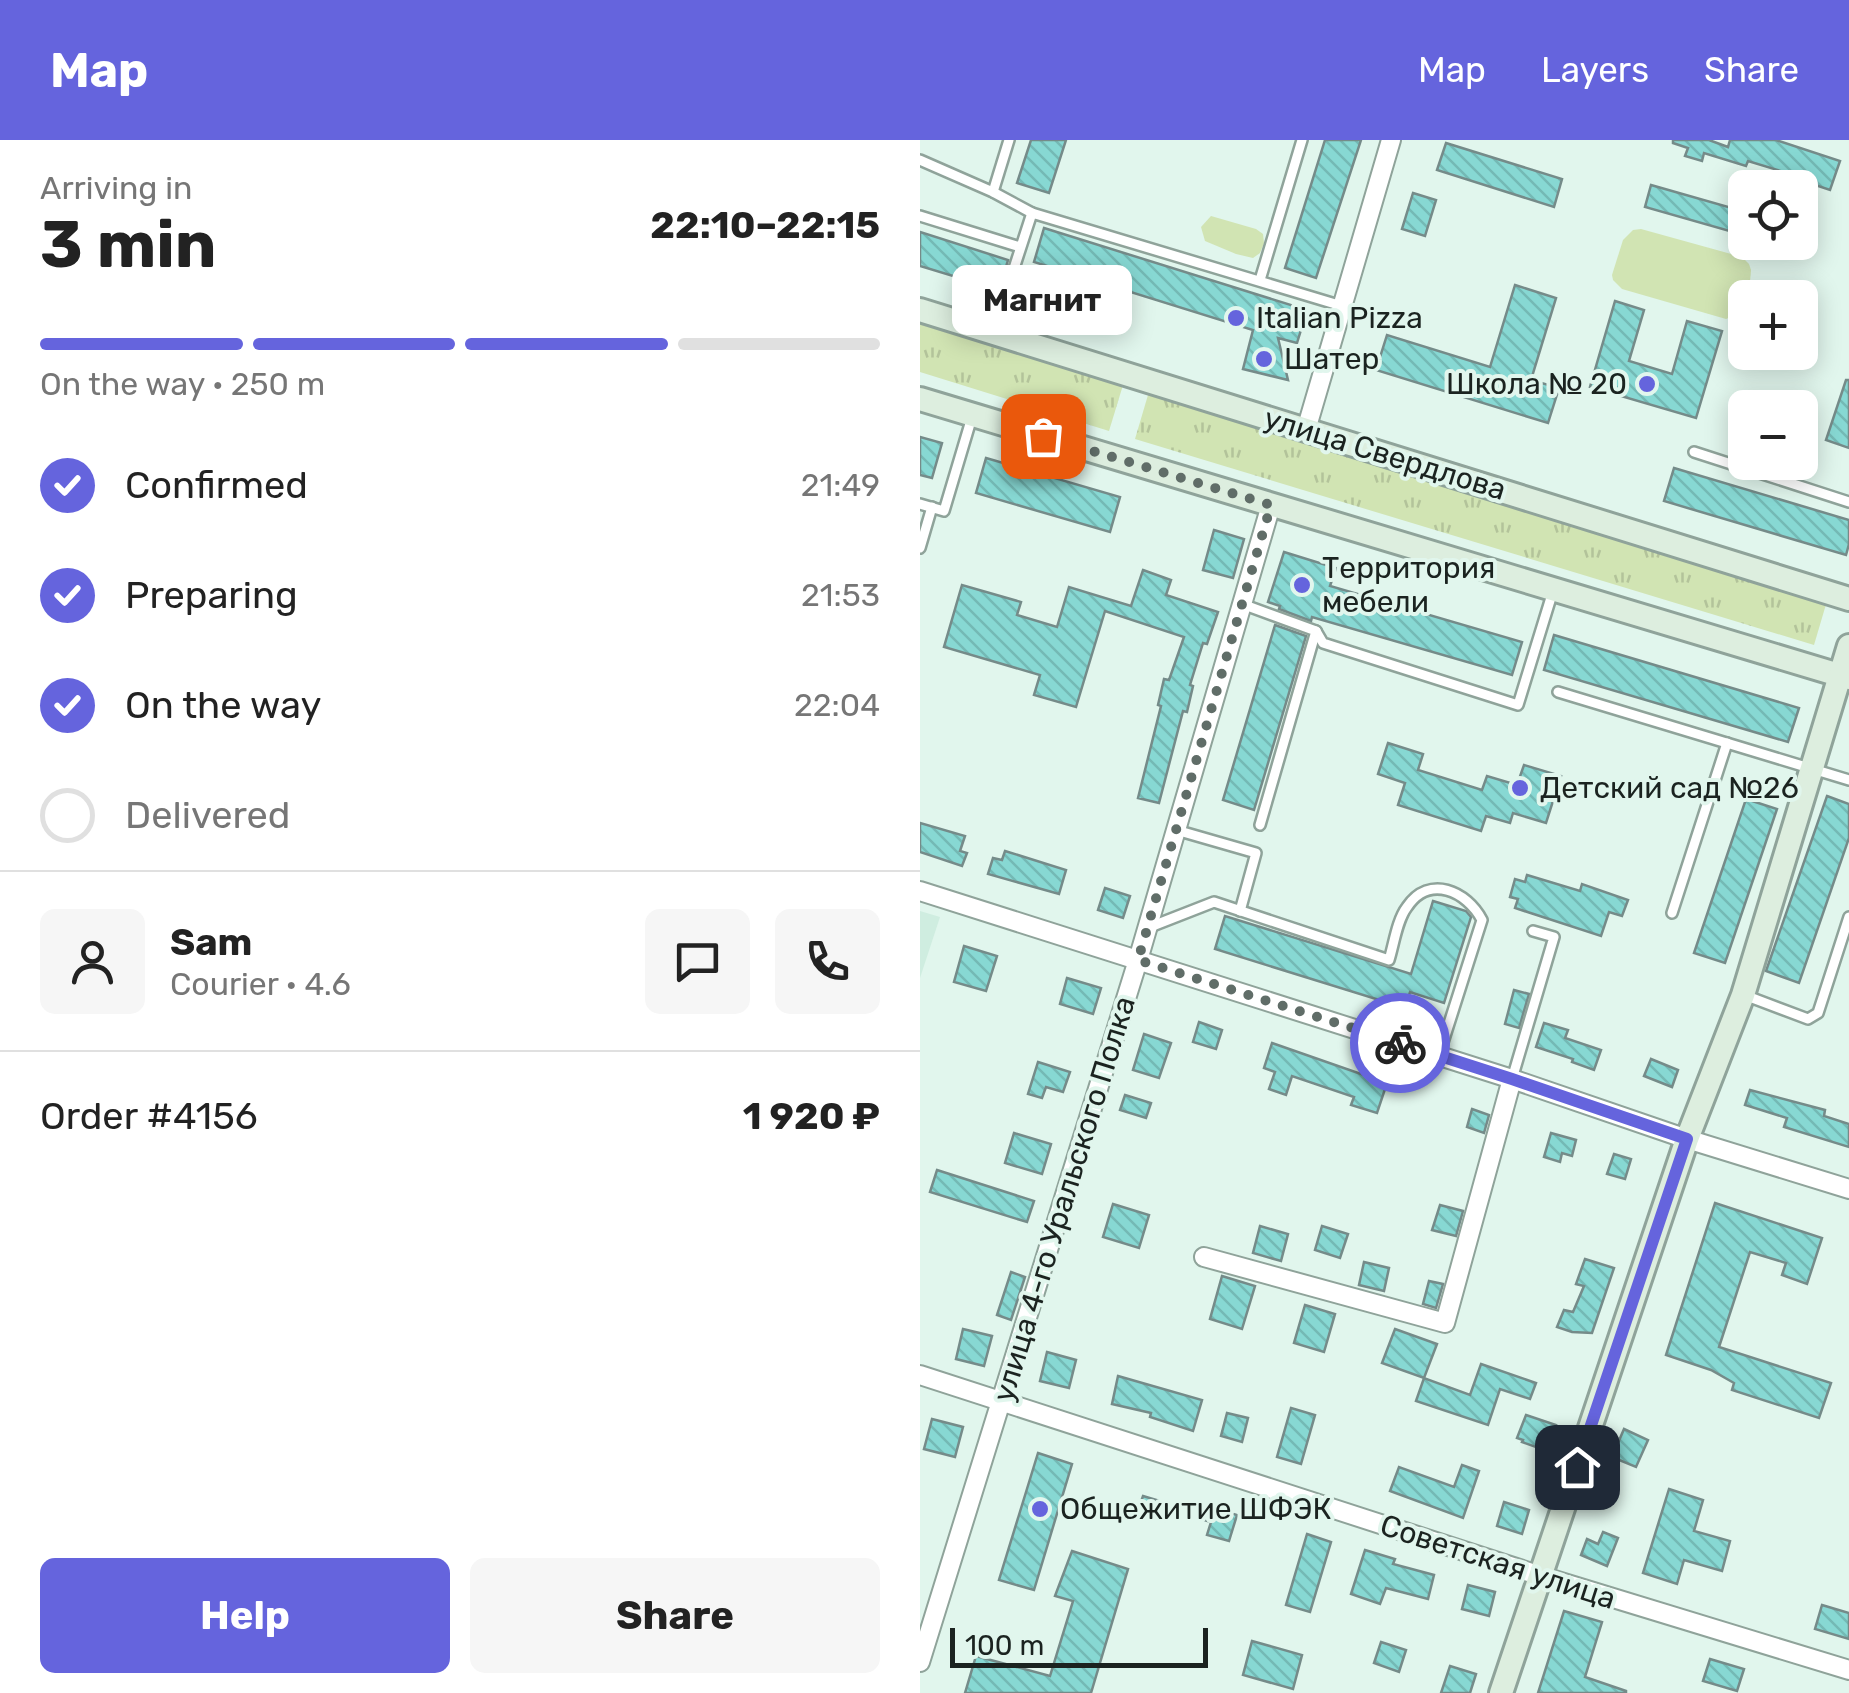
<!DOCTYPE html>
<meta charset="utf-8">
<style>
:root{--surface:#fff;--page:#f6f6f6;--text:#222;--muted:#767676;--line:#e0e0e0;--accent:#6564dd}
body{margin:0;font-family:Rubik,sans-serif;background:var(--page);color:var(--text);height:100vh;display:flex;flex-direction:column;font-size:38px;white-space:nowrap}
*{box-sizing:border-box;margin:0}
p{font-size:32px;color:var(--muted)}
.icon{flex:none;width:55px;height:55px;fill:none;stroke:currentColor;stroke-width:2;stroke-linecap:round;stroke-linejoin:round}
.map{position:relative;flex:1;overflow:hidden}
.side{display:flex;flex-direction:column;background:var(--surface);width:920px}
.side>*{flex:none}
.buttons{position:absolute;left:808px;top:30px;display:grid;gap:20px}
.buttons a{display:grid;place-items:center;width:90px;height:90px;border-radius:15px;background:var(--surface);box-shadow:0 5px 25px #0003;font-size:50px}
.scale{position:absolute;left:30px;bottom:25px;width:258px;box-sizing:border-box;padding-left:10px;border:5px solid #1b2320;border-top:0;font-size:28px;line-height:35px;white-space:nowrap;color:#1b2320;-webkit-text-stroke:8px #e1f6ed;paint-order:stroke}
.pin{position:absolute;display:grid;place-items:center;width:85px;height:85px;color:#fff;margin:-42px;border-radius:20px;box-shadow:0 5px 15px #0006}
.courier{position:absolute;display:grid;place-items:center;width:100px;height:100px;margin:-50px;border:8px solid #6564dd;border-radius:50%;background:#fff;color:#222;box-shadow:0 2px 12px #0007}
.bubble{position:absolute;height:70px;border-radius:15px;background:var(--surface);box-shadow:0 5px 25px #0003;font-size:32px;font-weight:700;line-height:70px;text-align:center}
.summary em{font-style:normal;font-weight:700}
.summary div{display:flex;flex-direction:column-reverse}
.summary{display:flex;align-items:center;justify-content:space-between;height:170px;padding:0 40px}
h1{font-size:65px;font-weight:700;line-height:75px}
.bar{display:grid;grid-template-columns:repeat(4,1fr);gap:15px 10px;align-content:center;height:120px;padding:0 40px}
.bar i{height:12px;border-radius:8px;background:var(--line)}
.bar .on{background:var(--accent)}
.bar p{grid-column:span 4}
.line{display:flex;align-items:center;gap:25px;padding:0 40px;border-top:2px solid var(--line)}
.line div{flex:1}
.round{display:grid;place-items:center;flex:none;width:105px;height:105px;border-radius:15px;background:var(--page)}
ol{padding:0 40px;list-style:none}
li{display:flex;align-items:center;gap:30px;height:110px}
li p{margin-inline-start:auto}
li .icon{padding:10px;border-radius:50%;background:var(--accent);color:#fff;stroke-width:4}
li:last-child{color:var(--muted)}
li i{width:55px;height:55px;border:5px solid var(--line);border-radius:50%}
.cta{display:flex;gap:20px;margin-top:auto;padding:20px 40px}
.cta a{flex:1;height:115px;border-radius:15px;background:var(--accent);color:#fff;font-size:40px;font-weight:700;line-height:115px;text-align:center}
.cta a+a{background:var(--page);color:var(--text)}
header{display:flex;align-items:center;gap:60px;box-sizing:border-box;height:140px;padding:0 50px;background:var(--accent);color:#fff}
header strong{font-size:48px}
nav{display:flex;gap:55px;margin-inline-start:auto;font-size:35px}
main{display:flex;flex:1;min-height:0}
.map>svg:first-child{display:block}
.built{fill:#cfede0}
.grass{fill:url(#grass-tufts)}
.pitch{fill:#d1e4b3}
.building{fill:url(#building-back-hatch);stroke:#758b89;stroke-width:2.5}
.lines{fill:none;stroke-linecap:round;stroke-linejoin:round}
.service-casing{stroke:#8fa39a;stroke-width:14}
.minor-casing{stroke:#8fa39a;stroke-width:22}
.secondary-casing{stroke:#8fa39a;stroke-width:28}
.service{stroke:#fff;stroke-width:9}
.minor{stroke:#fff;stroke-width:18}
.secondary{stroke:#ddeedf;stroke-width:22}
.done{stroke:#606d68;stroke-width:10;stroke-dasharray:0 18}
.route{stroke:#6564dd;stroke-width:12}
.poi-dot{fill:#6564dd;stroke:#e1f6ed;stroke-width:4}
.labels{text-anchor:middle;stroke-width:8;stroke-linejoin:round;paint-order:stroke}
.poi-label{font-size:30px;fill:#1b2320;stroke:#e1f6ed;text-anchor:start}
.street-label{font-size:30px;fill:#1b2320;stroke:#e1f6ed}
</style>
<header>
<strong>Map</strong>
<nav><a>Map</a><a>Layers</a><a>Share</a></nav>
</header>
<main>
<section class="side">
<div class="summary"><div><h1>3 min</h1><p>Arriving in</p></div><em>22:10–22:15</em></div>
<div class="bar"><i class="on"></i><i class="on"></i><i class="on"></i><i></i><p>On the way · 250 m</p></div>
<ol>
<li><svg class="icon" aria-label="check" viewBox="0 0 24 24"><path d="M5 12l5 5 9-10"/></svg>Confirmed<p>21:49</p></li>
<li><svg class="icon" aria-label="check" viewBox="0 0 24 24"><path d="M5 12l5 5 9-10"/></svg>Preparing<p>21:53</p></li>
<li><svg class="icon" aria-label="check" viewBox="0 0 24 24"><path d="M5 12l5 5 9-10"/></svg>On the way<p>22:04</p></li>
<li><i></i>Delivered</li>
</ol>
<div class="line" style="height:180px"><a class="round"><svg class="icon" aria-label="person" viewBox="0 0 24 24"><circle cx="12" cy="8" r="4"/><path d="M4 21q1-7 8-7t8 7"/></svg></a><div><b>Sam</b><p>Courier · 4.6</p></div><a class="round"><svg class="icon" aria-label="chat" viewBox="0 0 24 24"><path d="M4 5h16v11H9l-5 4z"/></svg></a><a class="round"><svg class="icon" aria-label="phone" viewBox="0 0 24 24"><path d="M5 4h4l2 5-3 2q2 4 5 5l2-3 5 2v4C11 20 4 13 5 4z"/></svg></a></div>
<div class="line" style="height:130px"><div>Order #4156</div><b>1 920 ₽</b></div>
<div class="cta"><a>Help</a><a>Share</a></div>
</section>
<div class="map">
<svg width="929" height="1553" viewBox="0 0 929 1553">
<defs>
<pattern id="grass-tufts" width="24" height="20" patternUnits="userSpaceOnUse" patternTransform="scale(2.5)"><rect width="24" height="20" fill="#d1e4b3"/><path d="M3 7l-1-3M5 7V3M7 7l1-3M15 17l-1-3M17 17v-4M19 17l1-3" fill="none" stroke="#b3c39a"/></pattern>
<pattern id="building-back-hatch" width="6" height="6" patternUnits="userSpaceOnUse" patternTransform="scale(2.5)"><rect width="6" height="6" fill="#87d8d3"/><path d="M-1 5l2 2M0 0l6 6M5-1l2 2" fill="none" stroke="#74b9b5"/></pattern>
</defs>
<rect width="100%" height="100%" fill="#e1f6ed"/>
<path class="built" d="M0,771L20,777L0,838Z"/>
<g class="grass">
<path d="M0,182L203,245L189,291L0,232Z"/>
<path d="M228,255L907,461L894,505L215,299Z"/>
</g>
<g class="pitch">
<path d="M291,76L336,89L343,94L344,103L340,113L333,118L316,114L285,101L281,87Z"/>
<path d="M721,89L822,117L829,124L831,130C830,149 826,172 806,179L702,149L693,140L692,135L703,100L713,90Z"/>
</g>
<g class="building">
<path d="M111,0H146L129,53L97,43Z"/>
<path d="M405,0H441L396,138L365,128Z"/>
<path d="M753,0H789L808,7L810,0H856L920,21L910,50L889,43L890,40L828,21L826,26L784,13L782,21L765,16L768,8L753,3Z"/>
<path d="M526,3L642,39L634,67L517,30Z"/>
<path d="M731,45L819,70L813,92L725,67Z"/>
<path d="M493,53L516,60L505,96L482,89Z"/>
<path d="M124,88L387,170L377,203L358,198L368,240L323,229L333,190L114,122Z"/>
<path d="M0,92L88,120L79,150L0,126Z"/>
<path d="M595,145L636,158L611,240L639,248L628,283L456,230L467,195L570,227Z"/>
<path d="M695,161L724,170L709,221L752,234L767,181L802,191L776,278L670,247Z"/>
<path d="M926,240H929V308L906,300Z"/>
<path d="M0,297L22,303L12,338L0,335Z"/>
<path d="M66,318L200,357L190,392L56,353Z"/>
<path d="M754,328L929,380V404L926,415L744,361Z"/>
<path d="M294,390L324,399L313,438L283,430Z"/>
<path d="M364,412L416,428L410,446L602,502L592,535L392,477L391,481L359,469L360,466L348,462Z"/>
<path d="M223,430L251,440L246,455L298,472L287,504L283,503L270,545L273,546L267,572L263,571L239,663L218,658L241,566L238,565L244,539L249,540L264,497L185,471L156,567L114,555L120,535L24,507L42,445L101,462L97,475L137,487L149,447L211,466Z"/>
<path d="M355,485L386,496L334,670L303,660Z"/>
<path d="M634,495L879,568L868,602L624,530Z"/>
<path d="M468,603L503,614L498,630L562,650L567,636L597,645L604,625L641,636L626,683L593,673L590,683L566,676L561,691L478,665L485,643L458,634Z"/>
<path d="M907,656L929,664V698L879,843L846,831Z"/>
<path d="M826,659L857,669L805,823L774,813Z"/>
<path d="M0,683L45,696L40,711L47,713L42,726L0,712Z"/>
<path d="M85,711L146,730L139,754L68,734L73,718L82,720Z"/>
<path d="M607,735L660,751L662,744L708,760L702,776L689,772L681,796L595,768L598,759L590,757L595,739L605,742Z"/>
<path d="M185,748L210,756L203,778L178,770Z"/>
<path d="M513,761L546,771L551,777L524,863L490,852L485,868L295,809L305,776L491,834Z"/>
<path d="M44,806L77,816L66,851L34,842Z"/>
<path d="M147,838L181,848L173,874L140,864Z"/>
<path d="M594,850L609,854L599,888L585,884Z"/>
<path d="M279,882L302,890L296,909L273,902Z"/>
<path d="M624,883L648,890L645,898L681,910L674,930L652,922L653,919L616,907Z"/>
<path d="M224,894L251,903L239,938L213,930Z"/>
<path d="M352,903L467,943L457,973L431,965L434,957L372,936L366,955L349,949L355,932L344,928Z"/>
<path d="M731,919L758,930L752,947L724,936Z"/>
<path d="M118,922L150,932L143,952L126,947L122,958L108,954Z"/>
<path d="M830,950L905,970L904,976L929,984V1007L864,987L867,978L825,965Z"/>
<path d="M205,955L231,963L226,978L200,970Z"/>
<path d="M552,969L569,975L564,993L547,987Z"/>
<path d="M94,993L131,1004L122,1034L85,1023Z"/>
<path d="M631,993L656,1000L652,1016L642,1013L640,1022L624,1017Z"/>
<path d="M694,1014L711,1019L705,1039L687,1034Z"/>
<path d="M17,1030L114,1061L107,1082L10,1052Z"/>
<path d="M795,1063L902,1098L887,1144L862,1135L866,1123L830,1112L799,1207L911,1243L899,1278L812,1250L814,1243L791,1230L746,1215Z"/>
<path d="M193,1064L229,1075L219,1108L183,1097Z"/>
<path d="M520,1065L543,1071L536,1096L512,1090Z"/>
<path d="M340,1086L368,1094L361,1121L333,1113Z"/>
<path d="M402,1086L428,1094L420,1118L395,1110Z"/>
<path d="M665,1119L694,1128L672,1193L652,1192L637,1187L644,1170L653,1172L664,1146L656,1144Z"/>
<path d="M444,1122L469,1128L464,1151L439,1145Z"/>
<path d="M91,1132L105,1137L91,1180L77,1175Z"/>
<path d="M302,1136L335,1146L322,1189L290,1179Z"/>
<path d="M509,1141L523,1144L516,1168L503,1164Z"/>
<path d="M385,1165L415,1174L404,1212L374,1203Z"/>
<path d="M43,1189L72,1196L64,1226L36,1219Z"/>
<path d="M475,1189L517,1204L504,1238L462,1223Z"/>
<path d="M127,1212L156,1220L149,1248L120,1241Z"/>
<path d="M561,1224L616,1243L610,1259L580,1249L568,1285L496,1261L504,1238L550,1255Z"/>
<path d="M198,1236L282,1260L273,1291L230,1277L231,1273L192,1264Z"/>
<path d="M371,1268L395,1275L381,1324L357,1317Z"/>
<path d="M307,1273L328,1278L322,1302L301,1296Z"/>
<path d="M606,1275L636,1285L627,1311L602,1302L603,1300L597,1298Z"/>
<path d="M12,1279L43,1287L35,1317L4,1309Z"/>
<path d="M704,1289L728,1300L716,1327L692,1317Z"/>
<path d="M118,1313L152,1324L114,1450L79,1440Z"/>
<path d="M542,1325L559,1331L543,1378L470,1351L479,1327L534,1347Z"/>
<path d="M749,1349L783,1360L774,1391L810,1401L802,1431L764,1420L757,1444L723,1433Z"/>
<path d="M223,1356L250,1364L245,1381L217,1373Z"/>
<path d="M584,1362L609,1370L602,1394L577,1386Z"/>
<path d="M281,1364L317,1375L309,1401L287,1395L291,1382L277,1378Z"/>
<path d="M683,1392L698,1398L687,1426L661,1415L667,1399L678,1404Z"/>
<path d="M387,1394L411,1402L390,1472L366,1465Z"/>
<path d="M445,1410L475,1419L473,1424L514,1435L508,1459L466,1448L460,1464L431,1454Z"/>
<path d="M152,1411L208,1429L171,1553H45L56,1516L130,1536L153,1461L135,1456Z"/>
<path d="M548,1445L575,1452L569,1476L542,1469Z"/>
<path d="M902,1465L929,1473V1499L895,1489Z"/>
<path d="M644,1471L682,1482L665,1537L706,1551V1553H618Z"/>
<path d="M332,1501L382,1515L373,1549L323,1535Z"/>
<path d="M461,1502L486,1510L479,1532L454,1523Z"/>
<path d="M790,1519L824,1529L817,1551L783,1541Z"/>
<path d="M530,1526L556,1534L550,1553H521Z"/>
</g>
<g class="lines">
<g class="service-casing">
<g id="service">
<path d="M0,20L73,52L112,73"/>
<path d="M73,52L89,0"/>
<path d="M0,76L100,107"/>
<path d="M340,140L382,0"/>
<path d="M74,190L112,73L422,166"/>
<path d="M774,312L929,362"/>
<path d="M0,364L24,371L52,277"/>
<path d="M0,408L12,367"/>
<path d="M322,464L396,491L340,685"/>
<path d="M396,491L403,503L598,565L633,451"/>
<path d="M638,552L929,640"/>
<path d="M256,690L336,713L320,771"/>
<path d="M752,773L807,603"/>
<path d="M230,787L294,762L469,820C474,804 477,780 487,767C509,734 547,751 562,780L519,915"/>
<path d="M827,856L888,879L898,873L929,777"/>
<path d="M592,939L634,797L613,791"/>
</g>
</g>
<g class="minor-casing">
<g id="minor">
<path d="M386,290L471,0"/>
<path d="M0,751L592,939L767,999L929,1049"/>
<path d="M284,1117L525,1183L592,939"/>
<path d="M0,1235L621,1436L929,1530"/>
<path d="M0,1522L218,820L351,365"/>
</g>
</g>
<g class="secondary-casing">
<g id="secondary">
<path d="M0,170L929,459"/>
<path d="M0,259L929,538"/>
<path d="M581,1553L767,999L823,855L929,506"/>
</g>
</g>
<use href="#service" class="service"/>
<use href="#minor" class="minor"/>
<use href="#secondary" class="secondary"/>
</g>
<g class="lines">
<path class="done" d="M123,296L351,365L218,820L480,903"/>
<path class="route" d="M480,903L592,939L767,999L657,1327"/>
</g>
<g class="poi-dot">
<circle cx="316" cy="178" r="10"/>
<circle cx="344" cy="219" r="10"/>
<circle cx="727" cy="244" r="10"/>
<circle cx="382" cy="445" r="10"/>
<circle cx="600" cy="648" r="10"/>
<circle cx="120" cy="1369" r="10"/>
</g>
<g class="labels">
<g class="poi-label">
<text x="336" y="188">Italian Pizza</text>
<text x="364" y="229">Шатер</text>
<text x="707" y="254" text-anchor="end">Школа № 20</text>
<text x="402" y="438">Территория<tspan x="402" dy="34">мебели</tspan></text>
<text x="620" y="658">Детский сад №26</text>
<text x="140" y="1379">Общежитие ШФЭК</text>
</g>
<g class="street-label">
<text transform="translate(465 314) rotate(17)" y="10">улица Свердлова</text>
<text transform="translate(144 1059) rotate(-73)" y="10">улица 4-го Уральского Полка</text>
<text transform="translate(578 1422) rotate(18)" y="10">Советская улица</text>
</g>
</g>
</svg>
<div class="buttons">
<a><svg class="icon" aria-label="locate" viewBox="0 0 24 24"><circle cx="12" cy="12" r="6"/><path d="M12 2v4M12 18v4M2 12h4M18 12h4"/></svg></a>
<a>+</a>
<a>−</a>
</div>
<div class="scale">100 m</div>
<div class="pin" style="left:123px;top:296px;background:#ea580c"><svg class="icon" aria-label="bag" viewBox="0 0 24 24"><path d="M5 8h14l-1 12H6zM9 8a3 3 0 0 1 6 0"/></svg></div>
<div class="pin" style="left:657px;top:1327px;background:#1f2937"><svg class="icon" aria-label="home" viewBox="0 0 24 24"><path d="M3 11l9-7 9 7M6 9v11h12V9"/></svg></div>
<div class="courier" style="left:480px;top:903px"><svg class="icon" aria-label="bike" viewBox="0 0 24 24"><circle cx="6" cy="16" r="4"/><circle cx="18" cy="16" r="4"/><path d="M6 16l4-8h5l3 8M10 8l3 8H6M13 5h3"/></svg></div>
<div class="bubble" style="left:32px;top:125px;width:180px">Магнит</div>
</div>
</main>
